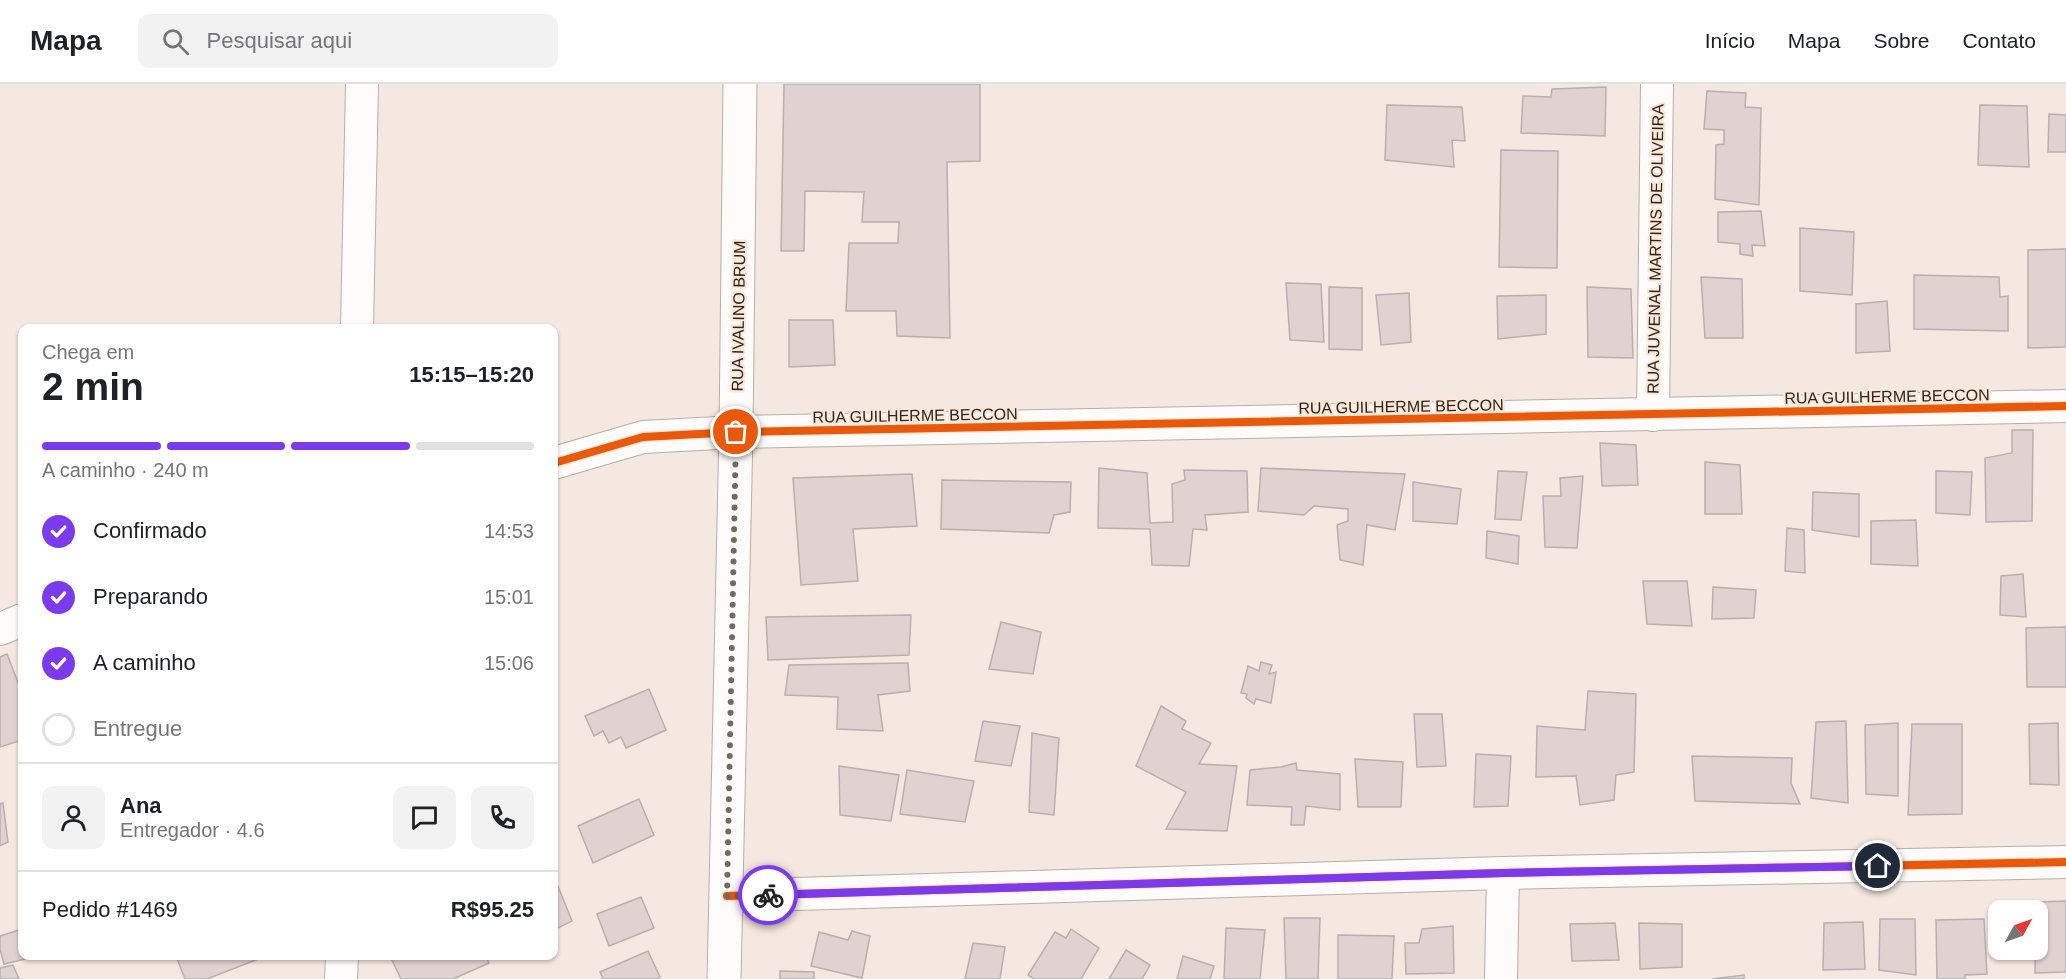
<!DOCTYPE html>
<html lang="pt">
<meta charset="utf-8">
<style>
:root{--surface:#fff;--page:#f2f2f2;--text:#202124;--muted:#757577;--line:#e0e0e0;--accent:#7c3aed}
body{margin:0;font-family:Arial,sans-serif;background:var(--page);color:var(--text);height:100vh;display:flex;flex-direction:column;font-size:22px;white-space:nowrap}
*{box-sizing:border-box;margin:0}
p{font-size:20px;color:var(--muted)}
.icon{flex:none;width:33px;height:33px;fill:none;stroke:currentColor;stroke-width:2;stroke-linecap:round;stroke-linejoin:round}
.map{position:relative;flex:1;overflow:hidden}
.panel{position:absolute;left:18px;top:240px;width:540px;height:636px;display:flex;flex-direction:column;background:var(--surface);border-radius:12px;box-shadow:0 2px 4px #0004}
.panel>*{flex:none}
.needle{width:39px;rotate:50deg}
.fabs{position:absolute;left:1988px;top:816px;display:grid;gap:12px}
.fabs a{display:grid;place-items:center;width:60px;height:60px;border-radius:12px;background:var(--surface);box-shadow:0 2px 4px #0004;font-size:30px}
.pin{position:absolute;display:grid;place-items:center;width:51px;height:51px;color:#fff;margin:-26px;border:3px solid #fff;border-radius:50%;box-shadow:0 2px 6px #0007}
.courier{position:absolute;display:grid;place-items:center;width:60px;height:60px;margin:-30px;border:4px solid #7c3aed;border-radius:50%;background:#fff;color:#222;box-shadow:0 2px 8px #0007}
.summary em{font-style:normal;font-weight:600}
.summary div{display:flex;flex-direction:column-reverse}
.summary{display:flex;align-items:center;justify-content:space-between;height:102px;padding:0 24px}
h1{font-size:39px;font-weight:600;line-height:45px}
.bar{display:grid;grid-template-columns:repeat(4,1fr);gap:9px 6px;align-content:center;height:72px;padding:0 24px}
.bar i{height:8px;border-radius:4px;background:var(--line)}
.bar .on{background:var(--accent)}
.bar p{grid-column:span 4}
.line{display:flex;align-items:center;gap:15px;padding:0 24px;border-top:2px solid var(--line)}
.line div{flex:1}
.round{display:grid;place-items:center;flex:none;width:63px;height:63px;border-radius:12px;background:var(--page)}
ol{padding:0 24px;list-style:none}
li{display:flex;align-items:center;gap:18px;height:66px}
li p{margin-inline-start:auto}
li .icon{padding:6px;border-radius:50%;background:var(--accent);color:#fff;stroke-width:4}
li:last-child{color:var(--muted)}
li i{width:33px;height:33px;border:3px solid var(--line);border-radius:50%}
header{display:flex;align-items:center;gap:36px;box-sizing:border-box;height:84px;padding:0 30px;background:var(--surface);border-bottom:2px solid var(--line)}
header strong{font-size:28px}
nav{display:flex;gap:33px;margin-inline-start:auto;font-size:21px}
.search{width:420px;height:54px;background:var(--page);display:flex;align-items:center;gap:15px;box-sizing:border-box;padding:0 21px;border-radius:12px;color:var(--muted);font-size:22px}
.map>svg:first-child{display:block}
.building{fill:#dfd2d1;stroke:#baafae;stroke-width:1.5}
.lines{fill:none;stroke-linecap:round;stroke-linejoin:round}
.minor-casing{stroke:#b8aea7;stroke-width:34}
.tertiary-casing{stroke:#b8aea7;stroke-width:35}
.minor{stroke:#fdfcfa;stroke-width:32}
.tertiary{stroke:#fdfcfa;stroke-width:33}
.cycleway-casing{stroke:#fce7d8;stroke-width:11}
.cycleway{stroke:#e8590c;stroke-width:8}
.done{stroke:#736962;stroke-width:6;stroke-dasharray:0 10.8}
.route{stroke:#7c3aed;stroke-width:8}
.labels{text-anchor:middle;stroke-width:4.5;stroke-linejoin:round;paint-order:stroke}
.street-label{font-size:16px;fill:#2e251e;stroke:#fce7d8}
</style>
<header>
<strong>Mapa</strong>
<div class="search"><svg class="icon" aria-label="search" viewBox="0 0 24 24"><circle cx="10" cy="10" r="6"/><path d="M15 15l6 6"/></svg>Pesquisar aqui</div>
<nav><a>Início</a><a>Mapa</a><a>Sobre</a><a>Contato</a></nav>
</header>
<div class="map">
<svg width="2066" height="895" viewBox="0 0 2066 895">
<rect width="100%" height="100%" fill="#f4e8e0"/>
<g class="building">
<path d="M784,0H980V77L947,78L950,254L897,252L896,227H846L849,159H898L899,138H862L864,108L805,107L804,167H781Z"/>
<path d="M1606,3L1605,52L1521,49L1523,12L1551,13L1552,5Z"/>
<path d="M1707,7L1746,9L1745,23L1761,24L1759,121L1715,115L1716,61L1724,60V46L1704,45Z"/>
<path d="M1387,21L1462,23L1465,57L1452,56L1454,83L1385,76Z"/>
<path d="M1980,21L2027,22L2029,83L1978,81Z"/>
<path d="M2049,30L2066,31V68H2048Z"/>
<path d="M1501,66L1558,67L1557,184L1499,183Z"/>
<path d="M1761,127L1765,162L1752,161L1753,172L1740,170V160L1718,158V128Z"/>
<path d="M1800,144L1854,148L1852,211L1800,207Z"/>
<path d="M2066,165V263L2028,264V166Z"/>
<path d="M1914,191L1999,193L2000,213L2008,212V247L1914,245Z"/>
<path d="M1701,193L1742,195L1743,254H1705Z"/>
<path d="M1286,199L1321,200L1324,258L1290,256Z"/>
<path d="M1329,203L1362,204V266L1329,265Z"/>
<path d="M1587,203L1631,205L1633,274L1588,273Z"/>
<path d="M1409,209L1411,258L1381,261L1376,211Z"/>
<path d="M1546,211V250L1498,255L1497,212Z"/>
<path d="M1887,217L1890,267L1856,269V220Z"/>
<path d="M789,236H833L835,281L789,283Z"/>
<path d="M2012,346H2033L2032,437L1986,438L1985,374L2012,369Z"/>
<path d="M1600,359L1636,361L1638,401L1602,402Z"/>
<path d="M1705,378L1740,381L1742,430H1705Z"/>
<path d="M1099,384L1147,389L1150,439L1173,438L1172,400L1185,396L1184,386L1247,387L1248,428L1205,431L1207,446L1193,445L1189,482L1152,481L1150,445L1098,444Z"/>
<path d="M1261,384L1405,390L1395,446L1367,441L1363,481L1340,476L1337,441L1348,437V425L1314,422L1304,431L1258,427Z"/>
<path d="M1498,387L1527,388L1521,436L1495,435Z"/>
<path d="M1936,387L1972,388L1970,431L1936,429Z"/>
<path d="M912,390L917,442L853,445L858,497L801,501L793,394Z"/>
<path d="M1583,392L1577,464L1545,463L1543,412H1561L1560,394Z"/>
<path d="M942,396L1071,398L1070,428L1054,431L1049,449L941,445Z"/>
<path d="M1413,398L1461,405L1457,440L1413,437Z"/>
<path d="M1813,408L1859,410V453L1812,446Z"/>
<path d="M1916,436L1918,482L1871,480V437Z"/>
<path d="M1787,444L1804,446L1805,489L1785,487Z"/>
<path d="M1487,447L1519,452L1518,480L1486,474Z"/>
<path d="M2023,490L2026,533L2000,531L2001,492Z"/>
<path d="M1643,497H1687L1692,542L1647,540Z"/>
<path d="M1713,503L1756,506L1754,534L1712,535Z"/>
<path d="M911,531L909,571L768,576L766,533Z"/>
<path d="M1001,538L1041,548L1033,590L989,585Z"/>
<path d="M2066,543V603H2027L2026,544Z"/>
<path d="M7,570L22,609V656L0,663V573Z"/>
<path d="M1261,578L1272,581L1269,590L1276,588L1271,619L1256,615L1254,620L1246,614L1247,610L1241,609L1248,582L1259,587Z"/>
<path d="M908,579L910,607L878,611L883,647L837,645L838,613L785,611L789,581Z"/>
<path d="M649,605L666,646L626,664L621,653L609,659L603,647L594,652L585,632Z"/>
<path d="M1588,607L1636,610L1634,688L1616,691L1614,716L1580,721L1576,692L1536,693L1537,642L1585,646Z"/>
<path d="M1161,622L1186,637L1182,645L1211,659L1199,680L1237,682L1227,747L1166,745L1186,708L1136,682Z"/>
<path d="M1414,630H1442L1446,682L1417,683Z"/>
<path d="M983,637L1020,642L1011,682L975,677Z"/>
<path d="M1846,637L1848,719L1811,714L1816,638Z"/>
<path d="M1898,639V712L1866,710L1865,641Z"/>
<path d="M2058,639L2059,701L2030,700L2029,640Z"/>
<path d="M1912,640H1962V730L1908,731Z"/>
<path d="M1032,649L1059,654L1054,731L1029,728Z"/>
<path d="M1476,670L1511,672L1508,722L1474,723Z"/>
<path d="M1692,672L1792,674L1791,699L1800,720L1695,717Z"/>
<path d="M1355,675L1403,678L1401,723H1358Z"/>
<path d="M1296,679L1297,686L1340,690V726L1306,722L1304,741H1291L1292,723L1247,721L1250,686L1281,683Z"/>
<path d="M839,682L899,691L891,737L840,731Z"/>
<path d="M907,686L974,697L965,738L900,730Z"/>
<path d="M639,715L654,751L593,779L578,742Z"/>
<path d="M3,719L8,758L0,762V720Z"/>
<path d="M557,800L572,837L554,846V802Z"/>
<path d="M641,813L654,844L609,862L597,830Z"/>
<path d="M2066,817V888L2035,889L2036,818Z"/>
<path d="M1284,834H1320L1318,895H1286Z"/>
<path d="M1880,835H1915L1916,891L1879,886Z"/>
<path d="M1984,835L1987,890L1965,891V895H1937L1936,836Z"/>
<path d="M1863,838L1865,885L1823,886L1824,839Z"/>
<path d="M1615,839L1619,876L1572,877L1570,840Z"/>
<path d="M1639,839L1682,840V883L1640,885Z"/>
<path d="M1453,842L1454,889L1406,890L1405,859H1419L1422,845Z"/>
<path d="M1226,844L1265,846L1260,895H1224Z"/>
<path d="M22,845V872H38L4,880L0,865V852Z"/>
<path d="M1071,845L1099,864L1081,895H1034L1028,891L1055,848L1066,854Z"/>
<path d="M852,847L870,852L862,894L811,882L819,848L848,856Z"/>
<path d="M1338,851L1394,852L1392,895H1338Z"/>
<path d="M973,859L1005,863L1000,895H965Z"/>
<path d="M1126,866L1150,881L1142,895H1109Z"/>
<path d="M648,867L660,893L657,895H603L600,888Z"/>
<path d="M176,872H266L207,895H185Z"/>
<path d="M390,872H486L489,879L453,895H401Z"/>
<path d="M1183,872L1214,882L1210,895H1177Z"/>
<path d="M13,881L19,895H0V884Z"/>
<path d="M780,887L814,888V895H780Z"/>
<path d="M1744,891V895H1712Z"/>
</g>
<g class="lines">
<g class="minor-casing">
<g id="minor">
<path d="M357,244L362,0"/>
<path d="M1653,331L1657,0"/>
<path d="M554,379L643,353L736,348L2066,322"/>
<path d="M0,545L22,536"/>
<path d="M727,812L1503,789L2066,778"/>
<path d="M341,895L342,872"/>
<path d="M1501,895L1503,789"/>
</g>
</g>
<g class="tertiary-casing">
<path id="tertiary" d="M724,895L736,348L740,0"/>
</g>
<use href="#minor" class="minor"/>
<use href="#tertiary" class="tertiary"/>
<g class="cycleway-casing">
<g id="cycleway">
<path d="M554,379L643,353L736,348L2066,322"/>
<path d="M727,812L1503,789L2066,778"/>
</g>
</g>
<use href="#cycleway" class="cycleway"/>
</g>
<g class="lines">
<path class="done" d="M736,348L727,812L768,811"/>
<path class="route" d="M768,811L1503,789L1878,782"/>
</g>
<g class="labels">
<g class="street-label">
<text transform="translate(1655 165) rotate(-89)" y="6">RUA JUVENAL MARTINS DE OLIVEIRA</text>
<text transform="translate(738 232) rotate(-89)" y="6">RUA IVALINO BRUM</text>
<text transform="translate(1887 312) rotate(-1)" y="6">RUA GUILHERME BECCON</text>
<text transform="translate(1401 322) rotate(-1)" y="6">RUA GUILHERME BECCON</text>
<text transform="translate(915 331) rotate(-1)" y="6">RUA GUILHERME BECCON</text>
</g>
</g>
</svg>
<div class="fabs">
<a><svg class="needle" viewBox="-14 -14 28 28"><path d="M0-13l5 13h-10z" fill="#e53935"/><path d="M0 13l5-13h-10z" fill="#757577"/></svg></a>
</div>
<div class="pin" style="left:736px;top:348px;background:#ea580c"><svg class="icon" aria-label="bag" viewBox="0 0 24 24"><path d="M5 8h14l-1 12H6zM9 8a3 3 0 0 1 6 0"/></svg></div>
<div class="pin" style="left:1878px;top:782px;background:#1f2937"><svg class="icon" aria-label="home" viewBox="0 0 24 24"><path d="M3 11l9-7 9 7M6 9v11h12V9"/></svg></div>
<div class="courier" style="left:768px;top:811px"><svg class="icon" aria-label="bike" viewBox="0 0 24 24"><circle cx="6" cy="16" r="4"/><circle cx="18" cy="16" r="4"/><path d="M6 16l4-8h5l3 8M10 8l3 8H6M13 5h3"/></svg></div>
<section class="panel">
<div class="summary"><div><h1>2 min</h1><p>Chega em</p></div><em>15:15–15:20</em></div>
<div class="bar"><i class="on"></i><i class="on"></i><i class="on"></i><i></i><p>A caminho · 240 m</p></div>
<ol>
<li><svg class="icon" aria-label="check" viewBox="0 0 24 24"><path d="M5 12l5 5 9-10"/></svg>Confirmado<p>14:53</p></li>
<li><svg class="icon" aria-label="check" viewBox="0 0 24 24"><path d="M5 12l5 5 9-10"/></svg>Preparando<p>15:01</p></li>
<li><svg class="icon" aria-label="check" viewBox="0 0 24 24"><path d="M5 12l5 5 9-10"/></svg>A caminho<p>15:06</p></li>
<li><i></i>Entregue</li>
</ol>
<div class="line" style="height:108px"><a class="round"><svg class="icon" aria-label="person" viewBox="0 0 24 24"><circle cx="12" cy="8" r="4"/><path d="M4 21q1-7 8-7t8 7"/></svg></a><div><b>Ana</b><p>Entregador · 4.6</p></div><a class="round"><svg class="icon" aria-label="chat" viewBox="0 0 24 24"><path d="M4 5h16v11H9l-5 4z"/></svg></a><a class="round"><svg class="icon" aria-label="phone" viewBox="0 0 24 24"><path d="M5 4h4l2 5-3 2q2 4 5 5l2-3 5 2v4C11 20 4 13 5 4z"/></svg></a></div>
<div class="line" style="height:78px"><div>Pedido #1469</div><b>R$95.25</b></div>
</section>
</div>
